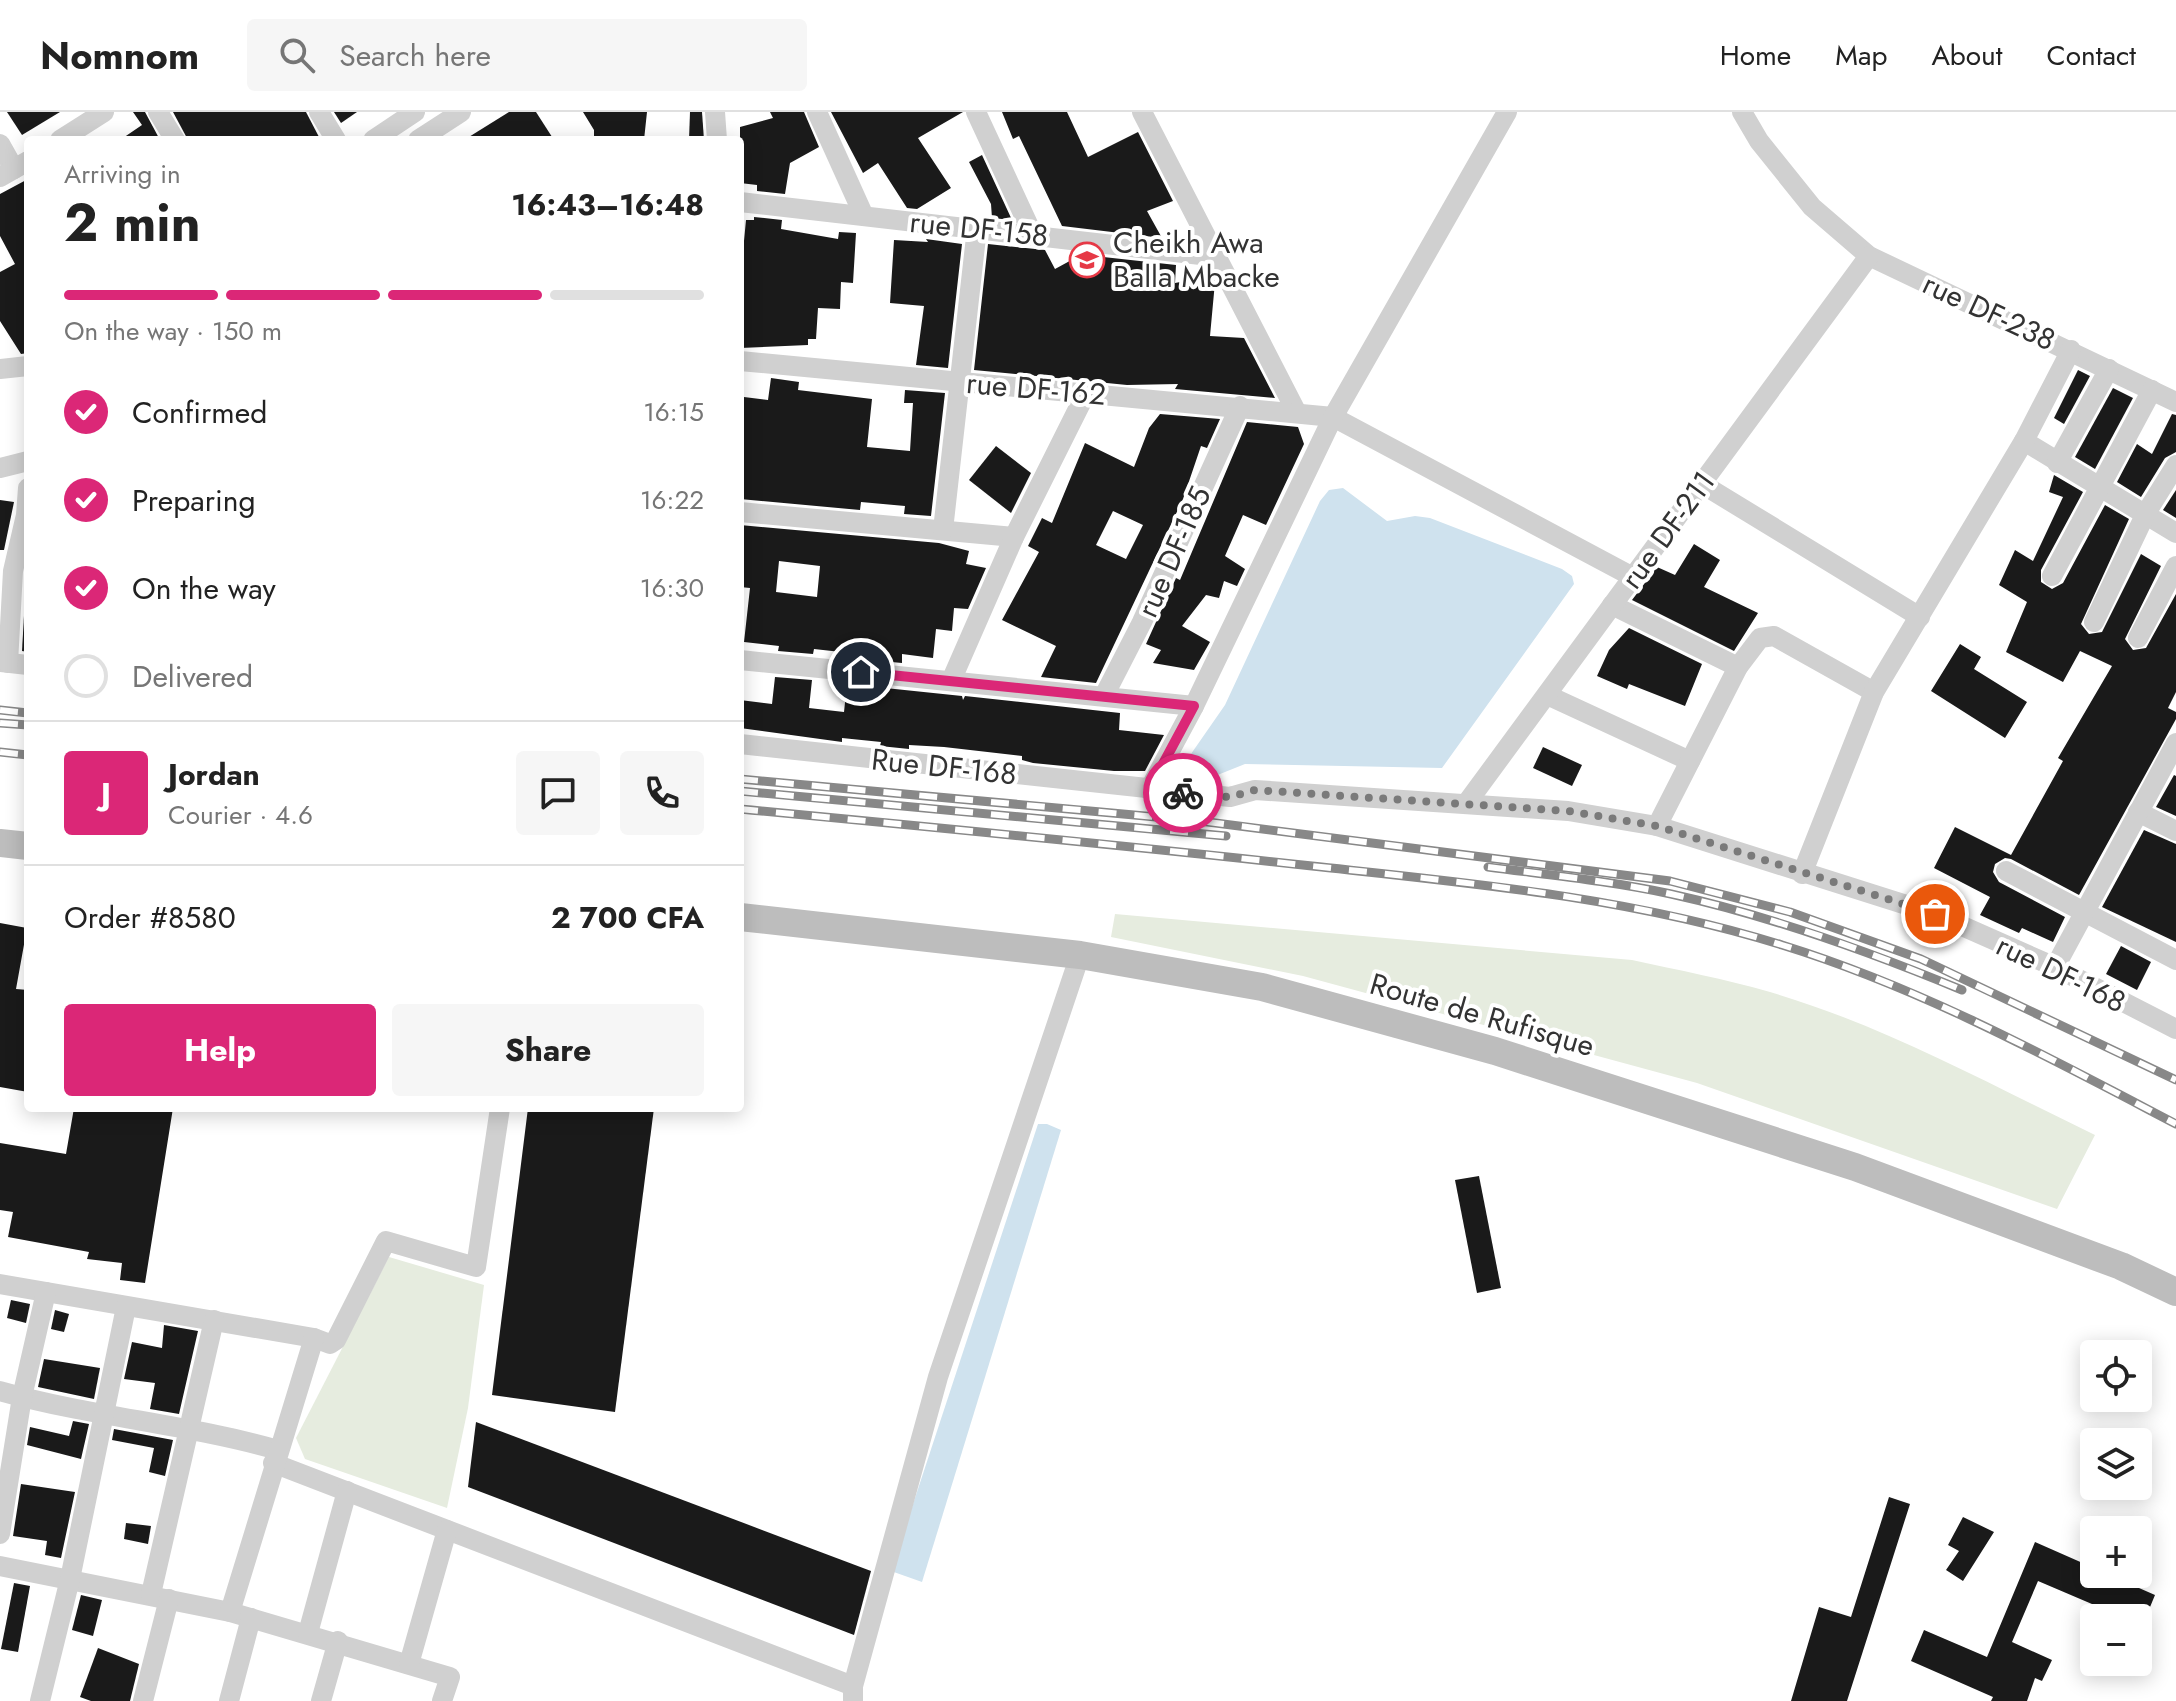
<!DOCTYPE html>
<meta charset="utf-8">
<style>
:root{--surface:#fff;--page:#f6f6f6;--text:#222;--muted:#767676;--line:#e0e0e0;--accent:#db2777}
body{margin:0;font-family:Jost,sans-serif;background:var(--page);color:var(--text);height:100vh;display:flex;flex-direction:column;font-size:30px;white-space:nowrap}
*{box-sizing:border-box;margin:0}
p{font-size:26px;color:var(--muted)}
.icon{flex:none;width:44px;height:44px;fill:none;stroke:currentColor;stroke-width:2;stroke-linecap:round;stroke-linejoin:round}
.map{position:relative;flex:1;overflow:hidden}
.side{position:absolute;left:24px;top:24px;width:720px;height:976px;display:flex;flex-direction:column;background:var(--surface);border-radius:8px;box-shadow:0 4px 20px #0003}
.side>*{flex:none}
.buttons{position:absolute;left:2080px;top:1228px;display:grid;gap:16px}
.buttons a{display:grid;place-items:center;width:72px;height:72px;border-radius:8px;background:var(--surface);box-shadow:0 4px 20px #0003;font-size:40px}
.pin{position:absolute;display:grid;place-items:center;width:68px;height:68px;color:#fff;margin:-34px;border:4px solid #fff;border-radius:50%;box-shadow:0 2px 8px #0007}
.courier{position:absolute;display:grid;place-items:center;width:80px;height:80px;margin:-40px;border:6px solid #db2777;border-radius:50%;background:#fff;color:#222;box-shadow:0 2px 10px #0007}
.summary em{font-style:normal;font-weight:700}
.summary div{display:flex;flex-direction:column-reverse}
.summary{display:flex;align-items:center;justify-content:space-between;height:136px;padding:0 40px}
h1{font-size:52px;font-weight:700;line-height:60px}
.bar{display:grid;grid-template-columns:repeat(4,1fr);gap:12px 8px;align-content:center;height:96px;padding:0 40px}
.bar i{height:10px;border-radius:6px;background:var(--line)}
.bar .on{background:var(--accent)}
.bar p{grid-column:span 4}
.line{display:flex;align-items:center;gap:20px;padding:0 40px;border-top:2px solid var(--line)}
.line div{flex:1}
.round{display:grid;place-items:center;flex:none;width:84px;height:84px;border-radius:8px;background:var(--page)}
ol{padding:0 40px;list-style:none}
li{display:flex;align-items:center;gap:24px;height:88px}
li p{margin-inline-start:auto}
li .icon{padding:8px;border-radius:50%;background:var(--accent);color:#fff;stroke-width:4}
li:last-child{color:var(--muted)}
li i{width:44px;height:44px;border:4px solid var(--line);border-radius:50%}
.primary-button{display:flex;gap:16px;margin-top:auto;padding:16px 40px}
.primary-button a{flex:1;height:92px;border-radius:8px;background:var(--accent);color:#fff;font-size:32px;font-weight:700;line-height:92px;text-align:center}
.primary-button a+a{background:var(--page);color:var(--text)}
header{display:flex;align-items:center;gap:48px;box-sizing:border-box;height:112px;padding:0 40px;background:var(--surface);border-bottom:2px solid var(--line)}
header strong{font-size:38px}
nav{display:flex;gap:44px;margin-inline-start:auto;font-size:28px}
.search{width:560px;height:72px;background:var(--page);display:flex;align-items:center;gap:20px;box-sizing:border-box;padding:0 28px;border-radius:8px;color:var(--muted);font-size:30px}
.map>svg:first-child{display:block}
.green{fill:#e6ecdf}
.water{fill:#cfe2ee}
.building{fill:#1a1a1a;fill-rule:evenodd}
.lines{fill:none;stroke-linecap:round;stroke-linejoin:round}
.street{stroke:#d0d0d0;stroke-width:20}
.secondary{stroke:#bdbdbd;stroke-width:28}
.rail-casing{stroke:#888;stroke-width:9}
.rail{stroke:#fff;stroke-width:6;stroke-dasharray:18;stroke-linecap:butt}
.done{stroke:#7a7a7a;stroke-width:8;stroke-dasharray:0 14.4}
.route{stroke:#db2777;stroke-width:10}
.labels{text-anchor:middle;stroke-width:8;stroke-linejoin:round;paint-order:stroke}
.street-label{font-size:30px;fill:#333;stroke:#fff}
.poi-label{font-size:30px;fill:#333;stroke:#fff;text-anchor:start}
</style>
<header>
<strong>Nomnom</strong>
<div class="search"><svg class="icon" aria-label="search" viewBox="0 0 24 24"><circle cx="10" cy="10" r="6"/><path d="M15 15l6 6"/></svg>Search here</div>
<nav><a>Home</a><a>Map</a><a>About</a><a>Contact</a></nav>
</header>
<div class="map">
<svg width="2176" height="1589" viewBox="0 0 2176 1589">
<rect width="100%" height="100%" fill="#fff"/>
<g class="green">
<path d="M1115,802L1632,848C1678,858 1725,867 1770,880C1883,913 1989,972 2095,1023L2057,1097L1697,971L1303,864L1111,825Z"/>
<path d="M389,1145L484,1173L468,1296L447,1396L305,1347L296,1326Z"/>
</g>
<g class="water">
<path d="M1343,376L1387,409L1415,404L1430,406L1562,457L1572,464L1574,472L1442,656L1245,652L1195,672L1175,665L1225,593L1320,389L1329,378Z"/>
<path d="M1038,1012H1047L1061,1018L922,1470L891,1459Z"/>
</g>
<g class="building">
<path d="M7,0H60L22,23Z"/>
<path d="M133,0H145L160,28H120L142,13Z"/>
<path d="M173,0H306L319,25L188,28Z"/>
<path d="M334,0H357L341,11Z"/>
<path d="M509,0H536L554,28H464Z"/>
<path d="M583,0H647L644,28H594V18Z"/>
<path d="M690,0H702L704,28H689Z"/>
<path d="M770,0H804L819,35L790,51L785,82L757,79V73L740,71V15L773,6Z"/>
<path d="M831,0H963L918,26L951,76L917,97L907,96L878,51L863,61Z"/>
<path d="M1002,0H1067L1088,45L1138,20L1173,89L1147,99L1162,126L1062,114L1019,24L1013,27Z"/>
<path d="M982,43L1012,108L992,106L991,92L969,50Z"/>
<path d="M28,67V241L21,242L0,209V160L15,152L0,124V82Z"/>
<path d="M754,105L782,108L781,117L838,127L839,120L856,121L853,171L841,170L840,197L818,196L816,227H808V233L740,236V171L746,108H754Z"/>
<path d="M926,127L962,132L948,256L916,253L924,194L890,191L894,128L928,130Z"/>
<path d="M988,132L1045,138L1055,157L1077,145L1076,142L1176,153L1175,171L1212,164L1215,170L1210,224L1244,226L1275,286L1175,277L1178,272L1127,273L974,258Z"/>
<path d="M2078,258L2090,264L2064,312L2054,306Z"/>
<path d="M771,266L799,270L798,278L872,287L867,335L910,339L913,291H904L905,278L945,281L931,404L904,402L905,394L861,390L860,398L740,387L744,285L768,288Z"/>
<path d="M2113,276L2133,286L2095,357L2075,345Z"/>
<path d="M1160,302L1220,307L1207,336L1201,334L1183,387L1096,571L1041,565L1056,534L1002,508L1039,440L1028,434L1042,406L1052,411L1085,331L1134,355L1149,316ZM1113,399L1143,413L1126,447L1096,433Z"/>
<path d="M2172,302L2176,303V340L2165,346L2141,385L2117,370L2137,332L2152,342Z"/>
<path d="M1247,310L1298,315L1304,332L1266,413L1243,403L1225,444L1245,457L1237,474L1224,469L1219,486L1206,483L1182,514L1210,530L1194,558L1153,551L1161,538L1146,532L1176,466L1180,468Z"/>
<path d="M996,334L1031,361L1011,401L969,368Z"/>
<path d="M2054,363L2083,380L2041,458V470L2052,477L2063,471L2105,393L2129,407L2081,512L2089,522L2102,520L2141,442L2161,454L2125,527L2133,538L2146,536L2176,482V580L2168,596L2176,600V607L2079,783L2011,747L2005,746L1995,752L1993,760L1999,770L2065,805L2053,830L2022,816L2019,821L1980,803L1990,785L1934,756L1955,715L2011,743L2063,649L2058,646L2112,554L2080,539L2063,570L2006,540L2027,490L1999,473L2015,438L2033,449L2063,385L2049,380Z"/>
<path d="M2176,378V406L2163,398Z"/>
<path d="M0,388L14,390L4,438H0Z"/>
<path d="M740,413L939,431L969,439L966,452L986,456L968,497L954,496L952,519L936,517L933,546L902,542V551L850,546V541L814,537L813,542L778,539L779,534L744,530L750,476L740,475ZM779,449L820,454L817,485L776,480Z"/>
<path d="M1694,432L1720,448L1704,475L1758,501L1734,539L1632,488L1657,455L1675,463Z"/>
<path d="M24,504L28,505V540L22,539Z"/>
<path d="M1629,516L1702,552L1685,594L1629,572L1627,577L1597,564L1609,538Z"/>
<path d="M1960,532L1981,545L1974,557L2027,590L2005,626L1931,579Z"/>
<path d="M775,565L812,568L809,596L844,600L847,572L962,584L963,588L965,584L1120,601L1119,618L1164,623L1145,659H1114L1033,651L1022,648V644L944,635L909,633V637L880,634L881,630L842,626V630L740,616V588L772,592Z"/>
<path d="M1543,635L1582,653L1572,674L1533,656Z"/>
<path d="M2174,663L2176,664V704L2156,695Z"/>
<path d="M2144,718L2176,732V830L2102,795Z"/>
<path d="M0,811L27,816L16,877L28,878V980L0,975Z"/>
<path d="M2121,834L2151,850L2137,878L2106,862Z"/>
<path d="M74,996H173L145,1171L120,1168L122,1151L87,1147L89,1140L8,1125L13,1100L0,1098V1031L66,1042Z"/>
<path d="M528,996H654L615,1300L492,1283Z"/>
<path d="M1479,1064L1501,1176L1477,1181L1455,1068Z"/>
<path d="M11,1188L30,1192L26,1211L7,1206Z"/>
<path d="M55,1198L69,1202L64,1220L51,1217Z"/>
<path d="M164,1213L198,1219L179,1302L150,1297L155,1271L124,1267L132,1230L162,1236Z"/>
<path d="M44,1247L100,1256L94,1287L38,1275Z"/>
<path d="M73,1309L89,1312L81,1347L27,1333L30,1315L69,1324Z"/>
<path d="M476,1310L871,1459L854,1523L468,1375Z"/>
<path d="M114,1317L173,1328L165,1364L149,1360L154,1336L112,1328Z"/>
<path d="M21,1372L75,1380L61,1446L45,1443L47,1429L13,1424Z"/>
<path d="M1889,1385L1910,1392L1847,1589H1791L1819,1495L1851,1505Z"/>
<path d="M1963,1405L1994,1420L1963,1469L1946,1458L1959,1439L1948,1433Z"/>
<path d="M126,1411L151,1414L148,1432L124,1427Z"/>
<path d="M2035,1430L2094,1456V1462H2107L2155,1483L2143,1512L2138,1506L2106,1498L2038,1469L2012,1530L2052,1548L2042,1569L2035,1566L2027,1589H1991L1993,1585L1911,1549L1924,1518L1987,1545Z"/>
<path d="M14,1471L30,1474L18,1540L1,1537Z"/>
<path d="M81,1483L102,1488L93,1524L72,1518Z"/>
<path d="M98,1536L139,1552L130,1589H91L80,1585Z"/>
</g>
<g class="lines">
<g class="street">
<path d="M158,0L175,28"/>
<path d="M319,0L336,28"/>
<path d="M715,0L717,28"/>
<path d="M817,0L864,104"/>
<path d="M976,0L1033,123"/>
<path d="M1142,0L1297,301"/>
<path d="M1742,0L1759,29L1812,95L1869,144L2176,290"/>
<path d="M60,28L104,0"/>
<path d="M373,28L415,0"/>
<path d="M418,28L461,0"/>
<path d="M0,32L14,57"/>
<path d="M0,65L28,49"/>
<path d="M740,90L1218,145"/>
<path d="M740,249L1333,305L1633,465"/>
<path d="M0,257L28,254"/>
<path d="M2024,329L2176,421"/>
<path d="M2057,351L2109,257"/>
<path d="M0,356L28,349"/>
<path d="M1702,372L1920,505"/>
<path d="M740,400L1014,425"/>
<path d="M943,418L977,116"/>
<path d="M2052,464L2152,278"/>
<path d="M1612,493L1738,555"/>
<path d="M2094,510L2146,401L2176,353"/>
<path d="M2138,526L2176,454"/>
<path d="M740,548L1194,594"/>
<path d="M0,550L28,553"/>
<path d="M8,551L13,459L26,403L28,376"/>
<path d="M951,569L1014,425L1086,281"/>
<path d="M1547,583L1690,649"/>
<path d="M1104,584L1142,510L1240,294"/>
<path d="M740,632L1230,685L1255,678L1568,699L1657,714L1935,802L2055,855L2176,917"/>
<path d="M1149,678L1194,594L1333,305L1507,0"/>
<path d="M1466,692L1869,144"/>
<path d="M2138,700L2176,719"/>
<path d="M1657,714L1738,555L1760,526L1774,524L1874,580"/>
<path d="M2006,759L2176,848"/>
<path d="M1802,762L1874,580L2024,329L2071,238"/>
<path d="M2055,855L2176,631"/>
<path d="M0,1172L314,1226L330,1232L336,1228L386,1129L476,1155L500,996"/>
<path d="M0,1279C92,1305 187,1312 278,1338"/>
<path d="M273,1351L853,1574"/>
<path d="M0,1422L22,1285L46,1180"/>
<path d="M0,1454L230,1500L450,1565L442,1589"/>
<path d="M151,1482L214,1208"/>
<path d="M230,1500L314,1226"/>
<path d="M308,1521L347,1379"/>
<path d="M409,1552L447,1418"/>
<path d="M40,1589L70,1467L126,1195"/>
<path d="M143,1589L169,1487"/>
<path d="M229,1589L251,1506"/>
<path d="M321,1589L338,1529"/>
<path d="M853,1589V1574L938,1265L1080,843"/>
</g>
<g class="secondary">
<path d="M0,731L28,734"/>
<path d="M740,805L1080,843L1262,875L1495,939L1855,1055L2121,1154L2176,1180"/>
</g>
<g class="rail-casing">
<g id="rail">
<path d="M0,598L28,601"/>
<path d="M0,611L28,613"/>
<path d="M0,640L28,643"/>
<path d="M740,667L1200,709L1670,769L1790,800L1921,847L2176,968"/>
<path d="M740,679L1226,724"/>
<path d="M740,697C931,715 1121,733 1312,754C1470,771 1629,785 1782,833C1921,876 2048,945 2176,1012"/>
<path d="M1488,755C1549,763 1611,769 1671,782C1771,804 1868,839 1962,878"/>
</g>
</g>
<use href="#rail" class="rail"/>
</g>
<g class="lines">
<path class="done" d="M1183,681L1230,685L1255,678L1568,699L1657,714L1935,802"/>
<path class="route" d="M861,560L1194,594L1149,678L1183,681"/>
</g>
<defs>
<g id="school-ring" transform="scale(1.8)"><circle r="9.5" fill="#fff" stroke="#e63946" stroke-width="1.5"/><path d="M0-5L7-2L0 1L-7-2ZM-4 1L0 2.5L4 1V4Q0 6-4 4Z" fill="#e63946"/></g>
</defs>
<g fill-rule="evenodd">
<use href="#school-ring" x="1087" y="148"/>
</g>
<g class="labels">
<g class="street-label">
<text transform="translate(979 117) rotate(6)" y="10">rue DF-158</text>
<text transform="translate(1989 200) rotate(25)" y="10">rue DF-238</text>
<text transform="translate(1036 277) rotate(5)" y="10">rue DF-162</text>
<text transform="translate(1668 418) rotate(-54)" y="10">rue DF-211</text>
<text transform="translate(1174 440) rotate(-66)" y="10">rue DF-185</text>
<text transform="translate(944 655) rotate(6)" y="10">Rue DF-168</text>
<text transform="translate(2061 862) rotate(26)" y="10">rue DF-168</text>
<text transform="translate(1482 903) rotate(16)" y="10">Route de Rufisque</text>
</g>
<g class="poi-label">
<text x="1113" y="141">Cheikh Awa<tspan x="1113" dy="34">Balla Mbacke</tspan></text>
</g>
</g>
</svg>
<div class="buttons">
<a><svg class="icon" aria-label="locate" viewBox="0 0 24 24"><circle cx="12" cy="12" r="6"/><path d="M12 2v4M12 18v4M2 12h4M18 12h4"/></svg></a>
<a><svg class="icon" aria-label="layers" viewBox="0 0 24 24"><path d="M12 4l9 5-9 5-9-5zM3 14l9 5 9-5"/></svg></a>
<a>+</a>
<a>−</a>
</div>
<div class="pin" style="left:1935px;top:802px;background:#ea580c"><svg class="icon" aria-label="bag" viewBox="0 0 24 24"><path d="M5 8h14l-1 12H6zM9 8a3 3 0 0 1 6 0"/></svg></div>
<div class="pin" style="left:861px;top:560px;background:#1f2937"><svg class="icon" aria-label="home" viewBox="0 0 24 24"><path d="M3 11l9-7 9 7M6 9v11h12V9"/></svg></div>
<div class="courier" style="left:1183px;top:681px"><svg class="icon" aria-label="bike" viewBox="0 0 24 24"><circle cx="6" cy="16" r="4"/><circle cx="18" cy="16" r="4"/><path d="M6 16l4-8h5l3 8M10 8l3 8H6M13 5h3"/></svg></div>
<section class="side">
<div class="summary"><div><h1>2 min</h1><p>Arriving in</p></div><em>16:43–16:48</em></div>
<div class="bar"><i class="on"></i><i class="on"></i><i class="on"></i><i></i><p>On the way · 150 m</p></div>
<ol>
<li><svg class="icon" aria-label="check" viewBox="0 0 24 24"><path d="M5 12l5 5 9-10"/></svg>Confirmed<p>16:15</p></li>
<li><svg class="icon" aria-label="check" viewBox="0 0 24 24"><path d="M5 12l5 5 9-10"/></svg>Preparing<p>16:22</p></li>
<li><svg class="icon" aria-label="check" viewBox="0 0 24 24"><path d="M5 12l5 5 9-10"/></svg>On the way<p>16:30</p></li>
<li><i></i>Delivered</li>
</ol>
<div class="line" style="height:144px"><b class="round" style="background:var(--accent);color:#fff">J</b><div><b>Jordan</b><p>Courier · 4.6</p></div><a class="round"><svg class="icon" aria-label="chat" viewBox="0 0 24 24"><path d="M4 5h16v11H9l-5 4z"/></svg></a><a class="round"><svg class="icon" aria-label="phone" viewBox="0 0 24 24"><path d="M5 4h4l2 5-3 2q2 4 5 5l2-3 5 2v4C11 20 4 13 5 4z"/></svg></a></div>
<div class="line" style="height:104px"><div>Order #8580</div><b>2 700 CFA</b></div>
<div class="primary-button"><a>Help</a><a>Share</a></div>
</section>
</div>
